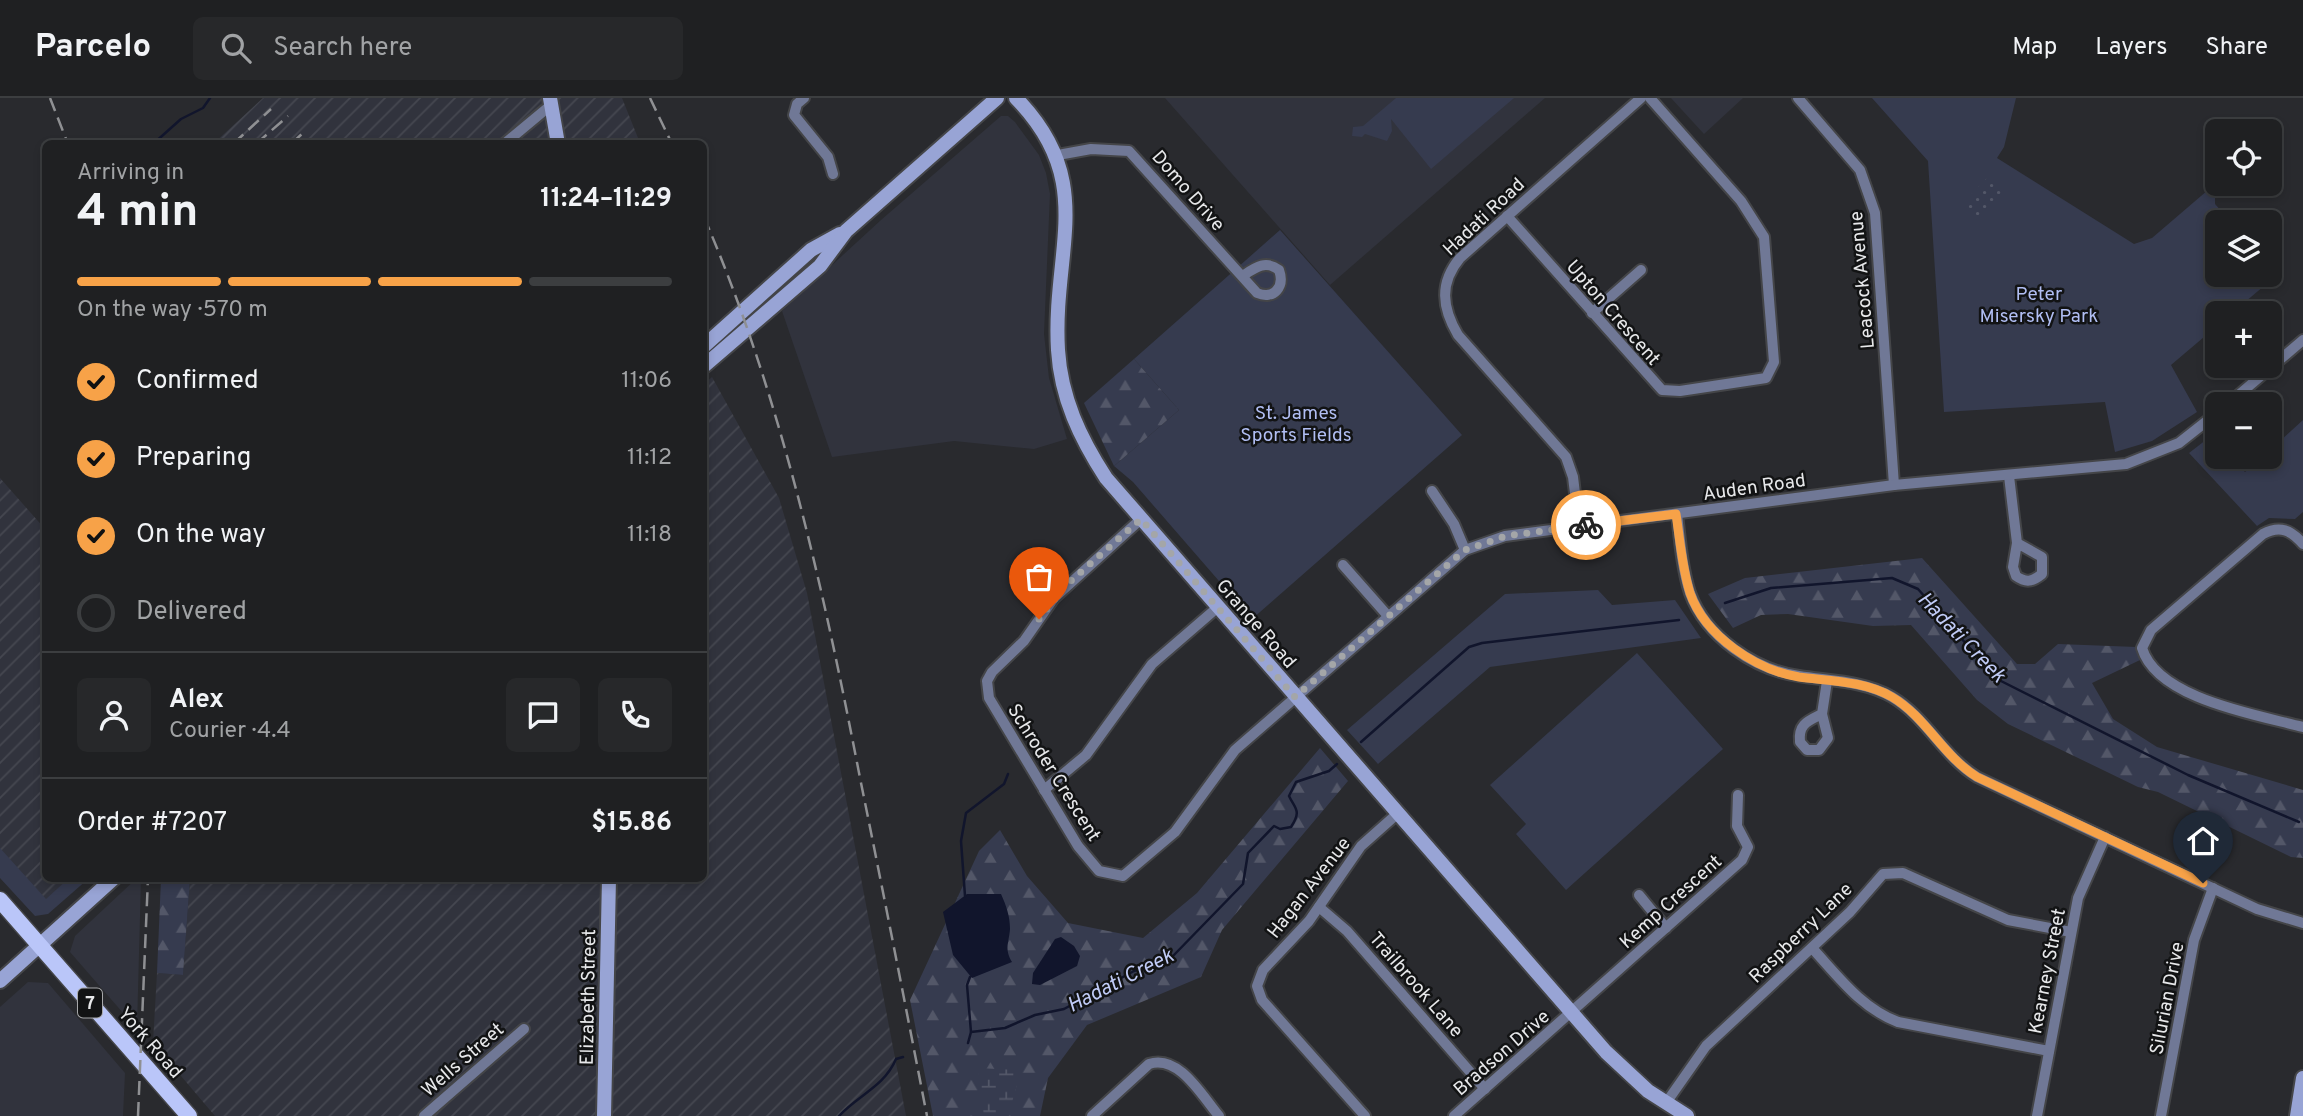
<!DOCTYPE html>
<meta charset="utf-8">
<style>
:root{--surface:#1f2022;--page:#27282a;--text:#f1f3f6;--muted:#a1a3a5;--line:#3c3e40;--accent:#f7a248}
body{margin:0;font-family:Overpass,sans-serif;background:var(--page);color:var(--text);height:100vh;display:flex;flex-direction:column;font-size:26px;white-space:nowrap}
*{box-sizing:border-box;margin:0}
p{font-size:23px;color:var(--muted)}
.icon{flex:none;width:38px;height:38px;fill:none;stroke:currentColor;stroke-width:2;stroke-linecap:round;stroke-linejoin:round}
.map{position:relative;flex:1;overflow:hidden}
.drawer{position:absolute;left:42px;top:42px;width:665px;height:742px;display:flex;flex-direction:column;background:var(--surface);border-radius:10px;box-shadow:0 4px 10px #0003,0 0 0 2px var(--line)}
.drawer>*{flex:none}
.fabs{position:absolute;left:2205px;top:21px;display:grid;gap:14px}
.fabs a{display:grid;place-items:center;width:77px;height:77px;border-radius:10px;background:var(--surface);box-shadow:0 4px 10px #0003,0 0 0 2px var(--line);font-size:35px}
.pin{position:absolute;display:grid;place-items:center;width:60px;height:60px;color:#fff;margin:-72px -30px;border-radius:50% 50% 50% 0;rotate:-45deg;box-shadow:0 0 7px #0007}
.pin .icon{rotate:45deg}
.courier{position:absolute;display:grid;place-items:center;width:70px;height:70px;margin:-35px;border:5px solid #f7a248;border-radius:50%;background:#fff;color:#222;box-shadow:0 2px 9px #0007}
.overview em{font-style:normal;font-weight:700}
.overview div{display:flex;flex-direction:column-reverse}
.overview{display:flex;align-items:center;justify-content:space-between;height:119px;padding:0 35px}
h1{font-size:46px;font-weight:700;line-height:52px}
.bar{display:grid;grid-template-columns:repeat(4,1fr);gap:10px 7px;align-content:center;height:84px;padding:0 35px}
.bar i{height:9px;border-radius:5px;background:var(--line)}
.bar .current{background:var(--accent)}
.bar p{grid-column:span 4}
.line{display:flex;align-items:center;gap:18px;padding:0 35px;border-top:2px solid var(--line)}
.line div{flex:1}
.round{display:grid;place-items:center;flex:none;width:74px;height:74px;border-radius:10px;background:var(--page)}
ol{padding:0 35px;list-style:none}
li{display:flex;align-items:center;gap:21px;height:77px}
li p{margin-inline-start:auto}
li .icon{padding:7px;border-radius:50%;background:var(--accent);color:#111;stroke-width:4}
li:last-child{color:var(--muted)}
li i{width:38px;height:38px;border:4px solid var(--line);border-radius:50%}
header{display:flex;align-items:center;gap:42px;box-sizing:border-box;height:98px;padding:0 35px;background:var(--surface);border-bottom:2px solid var(--line)}
header strong{font-size:33px}
nav{display:flex;gap:38px;margin-inline-start:auto;font-size:24px}
.search{width:490px;height:63px;background:var(--page);display:flex;align-items:center;gap:18px;box-sizing:border-box;padding:0 24px;border-radius:10px;color:var(--muted);font-size:26px}
.map>svg:first-child{display:block}
.built{fill:#31333d}
.industrial{fill:url(#industrial-furrows)}
.green{fill:#363b4f}
.forest{fill:url(#forest-firs)}
.wetland{fill:url(#wetland-marsh)}
.garden{fill:url(#garden-dots)}
.water{fill:#11152c}
.lines{fill:none;stroke-linecap:round;stroke-linejoin:round}
.stream{stroke:#11152c;stroke-width:2.5}
.street-casing{stroke:#444548;stroke-width:14}
.secondary-casing{stroke:#444548;stroke-width:18}
.primary-casing{stroke:#444548;stroke-width:19}
.street{stroke:#707896;stroke-width:10}
.secondary{stroke:#98a4d5;stroke-width:14}
.primary{stroke:#bac6f9;stroke-width:16}
.rail{stroke:#8f9093;stroke-width:2.5;stroke-dasharray:14 7;stroke-linecap:butt}
.done{stroke:#a4a6a8;stroke-width:7;stroke-dasharray:0 12.6}
.route{stroke:#f7a248;stroke-width:9}
.labels{text-anchor:middle;stroke-width:5;stroke-linejoin:round;paint-order:stroke}
.shield{fill:#121314;stroke:#a7a8aa;stroke-width:2}
.shield-label{font-size:18px;font-weight:bold;fill:#e7e8ea}
.street-label{font-size:19px;fill:#e7e8ea;stroke:#121314}
.park-label{font-size:19px;fill:#b1bef3;stroke:#121314}
.water-label{font-size:21px;font-style:italic;fill:#c0cbf6;stroke:#121314}
</style>
<header>
<strong>Parcelo</strong>
<div class="search"><svg class="icon" aria-label="search" viewBox="0 0 24 24"><circle cx="10" cy="10" r="6"/><path d="M15 15l6 6"/></svg>Search here</div>
<nav><a>Map</a><a>Layers</a><a>Share</a></nav>
</header>
<div class="map">
<svg width="2303" height="1018" viewBox="0 0 2303 1018">
<defs>
<pattern id="industrial-furrows" width="10" height="10" patternUnits="userSpaceOnUse" patternTransform="scale(1.75)"><rect width="10" height="10" fill="#31333d"/><path d="M-1 1l2-2M0 10L10 0M9 11l2-2" fill="none" stroke="#454750"/></pattern>
<pattern id="forest-firs" width="22" height="20" patternUnits="userSpaceOnUse" patternTransform="scale(1.75)"><rect width="22" height="20" fill="#363b4f"/><path d="M5 1l3.5 6h-7zM16 11l3.5 6h-7z" fill="#535768"/></pattern>
<pattern id="wetland-marsh" width="20" height="14" patternUnits="userSpaceOnUse" patternTransform="scale(1.75)"><rect width="20" height="14" fill="#363b4f"/><path d="M1 5h8M5 5V1M11 12h8M15 12V8" fill="none" stroke="#535768"/></pattern>
<pattern id="garden-dots" width="8" height="8" patternUnits="userSpaceOnUse" patternTransform="scale(1.75)"><rect width="8" height="8" fill="#363b4f"/><path d="M2 2h.1M6 6h.1" fill="none" stroke="#535768" stroke-width="1.8" stroke-linecap="round"/></pattern>
</defs>
<rect width="100%" height="100%" fill="#292a2e"/>
<g class="built">
<path d="M1165,0H1545L1330,187Z"/>
<path d="M1671,0H1743L1704,36Z"/>
<path d="M1001,18H1008L1015,24L1039,57L1046,75L1050,96L1044,236L1049,280L1067,341L1034,351L954,343L832,359L782,213L881,122Z"/>
<path d="M137,780L141,781L137,931L70,854L75,838Z"/>
<path d="M28,884L48,885L125,975L123,1018H0V909Z"/>
</g>
<g class="industrial">
<path d="M263,0H622L640,45L213,46Z"/>
<path d="M712,279L779,400L807,495L906,1018H215L153,945L157,875L183,877L190,781L704,780V286Z"/>
<path d="M0,380L45,431L46,780L80,781L40,816L0,777Z"/>
</g>
<g class="green">
<path d="M1396,0H1514L1431,71L1391,21L1392,33L1387,43L1365,36L1362,39L1352,38L1353,29L1363,28Z"/>
<path d="M1872,0H2016L2004,49L1997,60L2134,146L2152,140L2215,86V106L2231,124H2217V177H2270V169L2277,177L2232,215H2217V228L2171,267L2197,314L2152,343L2115,354L2105,304L1944,314L1928,63Z"/>
<path d="M1280,132L1462,337L1252,521L1133,384L1114,368L1179,312L1134,261Z"/>
<path d="M2303,322V414L2295,421L2269,420L2257,428L2189,355L2211,338L2217,345V359H2231L2245,374L2262,359H2270V352Z"/>
<path d="M1598,492L1612,507L1675,502L1701,540L1490,569L1378,666L1347,632L1505,496Z"/>
<path d="M1637,555L1723,651L1566,792L1516,736L1526,726L1490,687Z"/>
<path d="M0,750L46,801L68,781H88L48,816L35,818L0,780Z"/>
</g>
<g class="forest">
<path d="M1134,261L1179,312L1114,368L1084,305Z"/>
<path d="M1922,460L2017,566H2035L2058,546L2136,549L2140,562L2092,585L2113,621L2157,649L2303,692V760L2291,759L2158,694L2138,689L2008,626L1977,602L1911,527L1873,528L1788,516L1761,517L1733,530L1708,496L1745,480Z"/>
<path d="M1320,650L1348,683L1222,832L1201,879L1087,927L1048,980L1040,1018H933L910,902L979,753L1000,732L1027,778L1068,825L1143,840L1197,795Z"/>
<path d="M161,781H190L183,877L157,875Z"/>
</g>
<path class="wetland" d="M978,970L1016,972L1020,977L1008,1018H984Z"/>
<path class="garden" d="M1991,76L2006,91L1979,120L1963,105Z"/>
<g class="water">
<path d="M967,796H1001C1006,807 1010,818 1010,831C1009,845 1004,850 1012,864L972,880L953,857L943,814Z"/>
<path d="M1061,839L1074,848L1080,858L1077,868L1040,887L1032,886L1033,875L1055,841Z"/>
</g>
<g class="lines">
<g class="stream">
<path d="M153,46L181,21L203,10L210,0"/>
<path d="M1725,505L1771,490L1892,480L1918,491L1997,581L2188,677L2299,724"/>
<path d="M1361,644L1469,549L1482,545L1679,522"/>
<path d="M965,798L961,743L966,715L1004,686L1008,676"/>
<path d="M970,879L967,887L971,934"/>
<path d="M968,945L971,934L1005,930L1035,917L1064,911L1134,873L1172,859L1243,786L1248,755L1274,728L1280,731L1291,729C1302,712 1295,711 1289,698L1296,684L1329,673L1337,666"/>
<path d="M839,1018C858,997 884,989 896,961L903,959"/>
</g>
<g class="street-casing">
<g id="street">
<path d="M804,0L797,6L794,17L828,59L833,76"/>
<path d="M1798,0L1860,72L1875,115L1894,387"/>
<path d="M504,46L551,7"/>
<path d="M1058,57L1091,51L1129,53L1257,195C1274,202 1285,189 1279,172C1266,162 1256,169 1244,177"/>
<path d="M1507,118L1662,292L1680,293L1766,280L1774,264L1764,139L1741,103L1650,0"/>
<path d="M1592,215L1641,172"/>
<path d="M2228,306L2303,242"/>
<path d="M2009,378L2017,445L2013,469L2016,478C2026,485 2032,484 2042,476V459L2017,445"/>
<path d="M1432,393L1454,426L1465,452"/>
<path d="M1677,416C1680,442 1682,470 1690,495C1706,539 1755,572 1799,578C1830,583 1865,583 1892,599C1926,619 1943,658 1977,679L2257,811L2303,825"/>
<path d="M1141,421L1054,500L1024,543L992,574L987,583L989,600L1078,748L1099,773L1123,778L1175,734L1235,652L1465,452L1505,438L1894,387L2126,366L2179,345L2217,315"/>
<path d="M1579,428L1573,379L1566,359L1458,237C1442,210 1439,185 1460,160L1641,0"/>
<path d="M2303,446C2291,432 2280,427 2263,436L2151,532L2142,550C2157,601 2258,617 2303,629"/>
<path d="M1343,467L1388,518"/>
<path d="M1822,616C1808,623 1798,626 1800,644L1807,652H1819L1828,640L1822,616L1827,583"/>
<path d="M1044,692L1086,657L1152,566L1218,509"/>
<path d="M1639,797L1666,830"/>
<path d="M1319,809L1347,833L1485,991"/>
<path d="M1812,850C1838,878 1861,910 1898,924L2049,953"/>
<path d="M1666,1005L1706,948L1850,814L1883,776L1903,775L2008,822L2071,834"/>
<path d="M424,1018L524,931"/>
<path d="M1092,1018L1149,966C1179,956 1202,998 1219,1018"/>
<path d="M1365,1018L1262,902L1257,888L1263,872L1309,823L1361,748L1397,716"/>
<path d="M1454,1018L1742,762L1748,749L1737,728L1738,697"/>
<path d="M2037,1018L2078,800L2105,739"/>
<path d="M2161,1018L2194,842L2213,790"/>
</g>
</g>
<g class="secondary-casing">
<g id="secondary">
<path d="M550,0L558,46"/>
<path d="M1016,0C1098,84 1052,151 1058,252C1061,300 1080,340 1106,380L1606,954L1648,993L1687,1018"/>
<path d="M704,248L811,152L840,136"/>
<path d="M704,268L820,168L846,133L997,0"/>
<path d="M0,883L114,780"/>
<path d="M604,1018L609,780"/>
<path d="M2297,1018L2303,980"/>
</g>
</g>
<g class="primary-casing">
<path id="primary" d="M0,802L189,1018"/>
</g>
<use href="#street" class="street"/>
<use href="#secondary" class="secondary"/>
<use href="#primary" class="primary"/>
<g class="rail">
<path d="M50,0L68,46"/>
<path d="M650,0L672,46"/>
<path d="M233,46L271,11"/>
<path d="M256,46L288,18"/>
<path d="M291,46L303,35"/>
<path d="M704,119C781,298 823,489 860,680C883,793 905,905 927,1018"/>
<path d="M138,1018L148,780"/>
</g>
</g>
<g class="lines">
<path class="done" d="M1039,521L1064,489L1141,421L1295,599L1465,452L1506,438L1586,427"/>
<path class="route" d="M1586,427L1676,416C1680,442 1682,470 1690,495C1705,538 1756,572 1799,579C1830,583 1865,583 1892,599C1926,619 1943,658 1977,679L2203,785"/>
</g>
<g class="labels">
<rect class="shield" x="78" y="890.5" width="24" height="29" rx="5"/>
<g class="shield-label">
<text x="90" y="911">7</text>
</g>
<g class="street-label">
<text transform="translate(1189 92) rotate(49)" y="7">Domo Drive</text>
<text transform="translate(1483 118) rotate(-43)" y="7">Hadati Road</text>
<text transform="translate(1861 182) rotate(-95)" y="7">Leacock Avenue</text>
<text transform="translate(1614 214) rotate(49)" y="7">Upton Crescent</text>
<text transform="translate(1754 388) rotate(-8)" y="7">Auden Road</text>
<text transform="translate(1257 525) rotate(49)" y="7">Grange Road</text>
<text transform="translate(1055 674) rotate(58)" y="7">Schroder Crescent</text>
<text transform="translate(1308 789) rotate(-52)" y="7">Hagan Avenue</text>
<text transform="translate(1670 803) rotate(-42)" y="7">Kemp Crescent</text>
<text transform="translate(1800 834) rotate(-44)" y="7">Raspberry Lane</text>
<text transform="translate(2046 873) rotate(-79)" y="7">Kearney Street</text>
<text transform="translate(1417 886) rotate(49)" y="7">Trailbrook Lane</text>
<text transform="translate(587 899) rotate(-89)" y="7">Elizabeth Street</text>
<text transform="translate(2166 900) rotate(-79)" y="7">Silurian Drive</text>
<text transform="translate(151 944) rotate(49)" y="7">York Road</text>
<text transform="translate(1501 954) rotate(-41)" y="7">Bradson Drive</text>
<text transform="translate(462 961) rotate(-41)" y="7">Wells Street</text>
</g>
<g class="park-label">
<text x="2039" y="202">Peter<tspan x="2039" dy="22">Misersky Park</tspan></text>
<text x="1296" y="321">St. James<tspan x="1296" dy="22">Sports Fields</tspan></text>
</g>
<g class="water-label">
<text transform="translate(1962 539) rotate(46)" y="7">Hadati Creek</text>
<text transform="translate(1120 882) rotate(-27)" y="7">Hadati Creek</text>
</g>
</g>
</svg>
<div class="fabs">
<a><svg class="icon" aria-label="locate" viewBox="0 0 24 24"><circle cx="12" cy="12" r="6"/><path d="M12 2v4M12 18v4M2 12h4M18 12h4"/></svg></a>
<a><svg class="icon" aria-label="layers" viewBox="0 0 24 24"><path d="M12 4l9 5-9 5-9-5zM3 14l9 5 9-5"/></svg></a>
<a>+</a>
<a>−</a>
</div>
<div class="pin" style="left:1039px;top:521px;background:#ea580c"><svg class="icon" aria-label="bag" viewBox="0 0 24 24"><path d="M5 8h14l-1 12H6zM9 8a3 3 0 0 1 6 0"/></svg></div>
<div class="pin" style="left:2203px;top:785px;background:#1f2937"><svg class="icon" aria-label="home" viewBox="0 0 24 24"><path d="M3 11l9-7 9 7M6 9v11h12V9"/></svg></div>
<div class="courier" style="left:1586px;top:427px"><svg class="icon" aria-label="bike" viewBox="0 0 24 24"><circle cx="6" cy="16" r="4"/><circle cx="18" cy="16" r="4"/><path d="M6 16l4-8h5l3 8M10 8l3 8H6M13 5h3"/></svg></div>
<section class="drawer">
<div class="overview"><div><h1>4 min</h1><p>Arriving in</p></div><em>11:24–11:29</em></div>
<div class="bar"><i class="current"></i><i class="current"></i><i class="current"></i><i></i><p>On the way · 570 m</p></div>
<ol>
<li><svg class="icon" aria-label="check" viewBox="0 0 24 24"><path d="M5 12l5 5 9-10"/></svg>Confirmed<p>11:06</p></li>
<li><svg class="icon" aria-label="check" viewBox="0 0 24 24"><path d="M5 12l5 5 9-10"/></svg>Preparing<p>11:12</p></li>
<li><svg class="icon" aria-label="check" viewBox="0 0 24 24"><path d="M5 12l5 5 9-10"/></svg>On the way<p>11:18</p></li>
<li><i></i>Delivered</li>
</ol>
<div class="line" style="height:126px"><a class="round"><svg class="icon" aria-label="person" viewBox="0 0 24 24"><circle cx="12" cy="8" r="4"/><path d="M4 21q1-7 8-7t8 7"/></svg></a><div><b>Alex</b><p>Courier · 4.4</p></div><a class="round"><svg class="icon" aria-label="chat" viewBox="0 0 24 24"><path d="M4 5h16v11H9l-5 4z"/></svg></a><a class="round"><svg class="icon" aria-label="phone" viewBox="0 0 24 24"><path d="M5 4h4l2 5-3 2q2 4 5 5l2-3 5 2v4C11 20 4 13 5 4z"/></svg></a></div>
<div class="line" style="height:91px"><div>Order #7207</div><b>$15.86</b></div>
</section>
</div>
